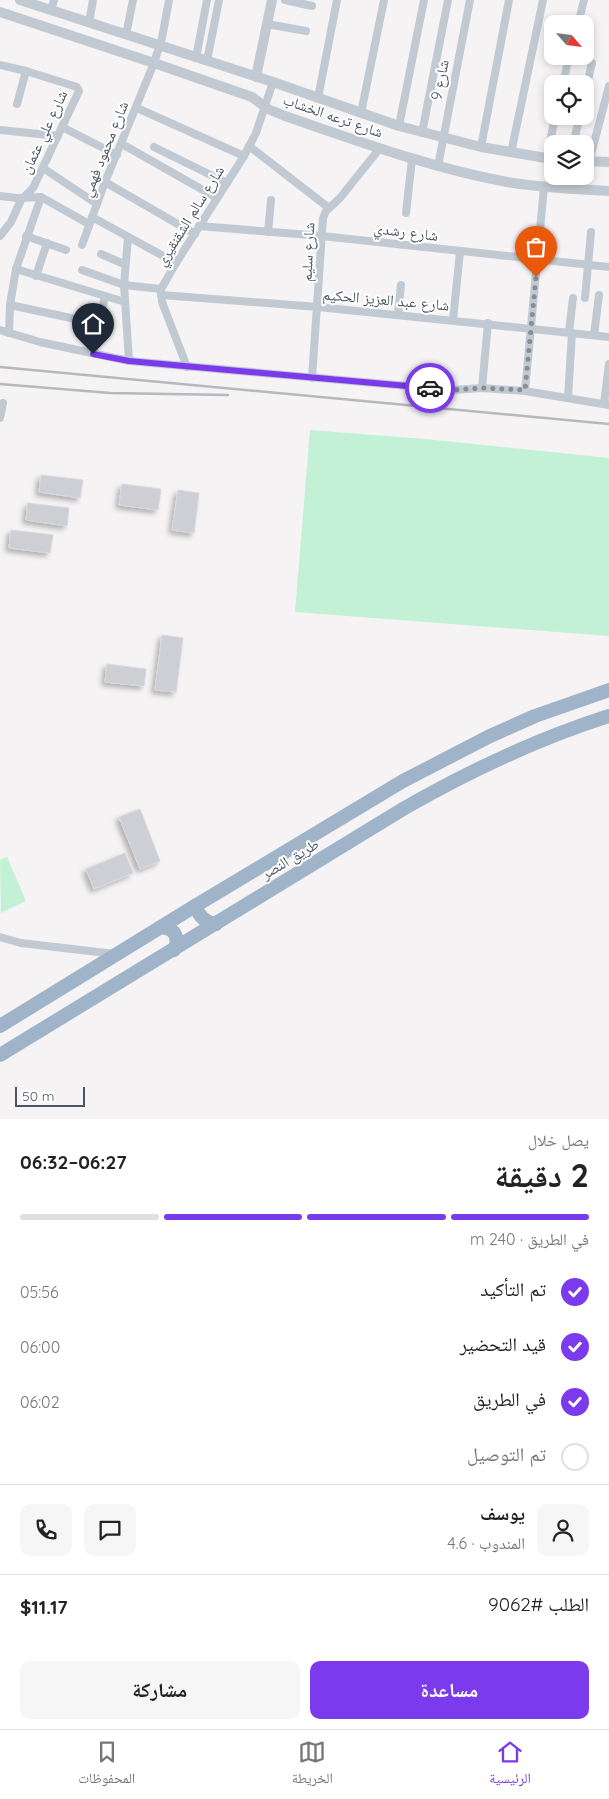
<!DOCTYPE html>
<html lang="ar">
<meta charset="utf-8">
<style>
:root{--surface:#fff;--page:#f6f6f6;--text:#222;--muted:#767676;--line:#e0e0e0;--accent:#7c3aed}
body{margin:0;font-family:Quicksand,"Noto Naskh Arabic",sans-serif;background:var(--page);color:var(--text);direction:rtl;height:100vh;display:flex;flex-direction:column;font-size:19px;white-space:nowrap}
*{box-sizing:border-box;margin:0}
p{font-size:16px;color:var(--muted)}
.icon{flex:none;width:28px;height:28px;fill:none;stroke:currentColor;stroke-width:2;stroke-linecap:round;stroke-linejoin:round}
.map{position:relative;height:1119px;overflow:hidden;direction:ltr}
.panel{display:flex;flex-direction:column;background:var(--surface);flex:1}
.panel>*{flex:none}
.needle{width:32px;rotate:118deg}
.fabs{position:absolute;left:544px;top:15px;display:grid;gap:10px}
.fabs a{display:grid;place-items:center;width:50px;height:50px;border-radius:10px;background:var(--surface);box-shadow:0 2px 8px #0003;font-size:25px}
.scale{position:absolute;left:15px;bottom:12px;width:70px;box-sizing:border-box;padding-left:5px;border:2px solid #4a5661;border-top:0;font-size:14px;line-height:18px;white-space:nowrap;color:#4a5661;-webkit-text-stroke:4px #fff;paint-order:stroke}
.pin{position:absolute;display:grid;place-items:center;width:42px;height:42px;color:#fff;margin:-51px -21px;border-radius:50% 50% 50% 0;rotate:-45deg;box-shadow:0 0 5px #0007}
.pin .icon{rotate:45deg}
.courier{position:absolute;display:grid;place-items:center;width:50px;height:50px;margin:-25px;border:4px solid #7c3aed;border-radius:50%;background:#fff;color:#222;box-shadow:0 1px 6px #0007}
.head em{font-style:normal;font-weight:800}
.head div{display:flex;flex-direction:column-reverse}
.head{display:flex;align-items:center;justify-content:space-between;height:85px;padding:0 20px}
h1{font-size:32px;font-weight:800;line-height:38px}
.bar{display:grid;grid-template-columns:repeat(4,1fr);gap:8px 5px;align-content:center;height:60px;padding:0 20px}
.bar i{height:6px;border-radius:4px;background:var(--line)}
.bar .selected{background:var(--accent)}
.bar p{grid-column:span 4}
.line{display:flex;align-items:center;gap:12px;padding:0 20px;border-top:1px solid var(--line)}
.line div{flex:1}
.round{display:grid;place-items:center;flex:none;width:52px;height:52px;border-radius:10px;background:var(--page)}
ol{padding:0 20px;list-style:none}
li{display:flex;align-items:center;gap:15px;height:55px}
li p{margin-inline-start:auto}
li .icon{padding:5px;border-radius:50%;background:var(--accent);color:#fff;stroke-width:4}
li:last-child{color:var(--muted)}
li i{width:28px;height:28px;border:2px solid var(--line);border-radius:50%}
.button{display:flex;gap:10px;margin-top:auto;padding:10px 20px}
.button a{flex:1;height:58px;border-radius:10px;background:var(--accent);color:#fff;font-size:20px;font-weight:800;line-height:58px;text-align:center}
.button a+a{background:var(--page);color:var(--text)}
.dock{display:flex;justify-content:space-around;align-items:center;height:70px;border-top:1px solid var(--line);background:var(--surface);font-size:14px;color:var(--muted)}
.dock a{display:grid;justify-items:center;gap:2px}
.dock .selected{color:var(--accent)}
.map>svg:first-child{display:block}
.green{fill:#c3f1d5}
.building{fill:#cdcfd5;stroke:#d7d9de;filter:url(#shadow)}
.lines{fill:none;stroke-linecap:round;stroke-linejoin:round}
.minor{stroke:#c1cad2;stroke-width:8}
.tertiary{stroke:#c1cad2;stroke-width:10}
.trunk{stroke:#9fb4c9;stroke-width:14}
.rail{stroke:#b5b8bd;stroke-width:2.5}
.done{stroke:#868d94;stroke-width:5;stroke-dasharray:0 9}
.route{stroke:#7c3aed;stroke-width:6}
.labels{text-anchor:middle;stroke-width:4;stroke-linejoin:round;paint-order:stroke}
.street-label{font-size:15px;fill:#4a5661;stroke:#fff}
</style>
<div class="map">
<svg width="609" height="1119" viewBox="0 0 609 1119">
<defs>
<filter id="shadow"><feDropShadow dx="-3.5" dy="3.5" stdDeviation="2.5" flood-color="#0004"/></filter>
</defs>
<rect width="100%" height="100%" fill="#f5f3f3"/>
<g class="green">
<path d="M310,430L425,439L609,458V636L295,612Z"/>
<path d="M7,857L26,901L1,913L0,860Z"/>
</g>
<g class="building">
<path d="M41,475L83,480L80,498L39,492Z"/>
<path d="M122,484L161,489L158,510L119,505Z"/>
<path d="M178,490L199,493L194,533L172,530Z"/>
<path d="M28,503L69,508L67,526L26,520Z"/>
<path d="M11,530L53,535L50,553L9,548Z"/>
<path d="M162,635L183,638L176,692L155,690Z"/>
<path d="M107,664L146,669L144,686L105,682Z"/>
<path d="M140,809L160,861L140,869L119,817Z"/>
<path d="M125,853L133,873L94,889L86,869Z"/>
</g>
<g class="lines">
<g class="minor">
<path d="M285,0L312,6"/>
<path d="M51,10L54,0"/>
<path d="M89,23L93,0"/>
<path d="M267,24L306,31"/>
<path d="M578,24L584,0"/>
<path d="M126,35L133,0"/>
<path d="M196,58L207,0"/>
<path d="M207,61L219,0"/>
<path d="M0,65L26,71L77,87L79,91L33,188L21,200L11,222L0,236"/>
<path d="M563,84L569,56"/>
<path d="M585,93L592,63"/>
<path d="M318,98L337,0"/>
<path d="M17,104L26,71"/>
<path d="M137,108L244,156"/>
<path d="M361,113L384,0"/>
<path d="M399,126L424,0"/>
<path d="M62,127L117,155"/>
<path d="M0,130L58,136"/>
<path d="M422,133L448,0"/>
<path d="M122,144L217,198"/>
<path d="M573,144L580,116"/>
<path d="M249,146L329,208"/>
<path d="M154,147L227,183"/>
<path d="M481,147L509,0"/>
<path d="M511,153L543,0"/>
<path d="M547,158L555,116"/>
<path d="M589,162L609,86"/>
<path d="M438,166L470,0"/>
<path d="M43,168L97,204"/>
<path d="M105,182L195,234"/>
<path d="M0,196L17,198L41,197L89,224"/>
<path d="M406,213L412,159"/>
<path d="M92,217L176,263"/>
<path d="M199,226L322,236L609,267"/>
<path d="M268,232L271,200"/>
<path d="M26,236L66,250"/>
<path d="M128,237L124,285L129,361"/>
<path d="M82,245L105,182L154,63L162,38L169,0"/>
<path d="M101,254L124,264"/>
<path d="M16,269L125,302"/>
<path d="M82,270L124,285L161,289"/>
<path d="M36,276L47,243"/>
<path d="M161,295L318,307L609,337"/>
<path d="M585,298L591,232"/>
<path d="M10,305L99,324"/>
<path d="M398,315L401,285"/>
<path d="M453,320L460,252"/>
<path d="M0,330L40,342L129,361L453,390L482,388L525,391L609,405"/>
<path d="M569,332L573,298"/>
<path d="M9,333L10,305L16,269L41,197"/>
<path d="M594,335L599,295"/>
<path d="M93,353L105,296"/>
<path d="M187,367L162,302L161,289L176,263L244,156L256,133L273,82"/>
<path d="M312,378L323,218L326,211L340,198L380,148"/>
<path d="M482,388L488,323"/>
<path d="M525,391L544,187"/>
<path d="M568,398L572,333"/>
<path d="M604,404L609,364"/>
<path d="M0,418L3,403"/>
<path d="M0,937L21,943L115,954"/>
</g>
<g class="tertiary">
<path d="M20,0L273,82L399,126L481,147L552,159"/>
<path d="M0,12L154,63L252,97L268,109L285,116C358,141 431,168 507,182C540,188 575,189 609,191"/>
<path d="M256,77L272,0"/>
<path d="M585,161L609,162"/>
</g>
<g class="trunk">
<path d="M195,906C199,916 205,923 216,924"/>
<path d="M161,927C175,928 180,938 174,950"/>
<path d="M0,1026L195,906L403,781L490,736L535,716L609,690"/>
<path d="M0,1055L403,809C469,771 537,739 609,716"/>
</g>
<g class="rail">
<path d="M0,367L609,424"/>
<path d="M0,384L110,393L228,395"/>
</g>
</g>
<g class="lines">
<path class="done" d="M430,388L453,390L482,388L525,390L536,277"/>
<path class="route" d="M93,354L129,361L430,388"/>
</g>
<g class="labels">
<g class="street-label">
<text transform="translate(440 80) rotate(-79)" y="5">شارع 9</text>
<text transform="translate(333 116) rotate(19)" y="5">شارع ترعه الخشاب</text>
<text transform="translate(44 132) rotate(-65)" y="5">شارع علي عثمان</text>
<text transform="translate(105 149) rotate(-68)" y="5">شارع محمود فهمي</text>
<text transform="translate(190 216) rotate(-58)" y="5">شارع سالم الشقنقيري</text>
<text transform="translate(406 232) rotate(7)" y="5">شارع رشدي</text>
<text transform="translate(308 252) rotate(-87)" y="5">شارع سليم</text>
<text transform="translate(386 300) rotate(5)" y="5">شارع عبد العزيز الحكيم</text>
<text transform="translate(290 859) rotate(-31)" y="5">طريق النصر</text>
</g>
</g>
</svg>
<div class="fabs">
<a><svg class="needle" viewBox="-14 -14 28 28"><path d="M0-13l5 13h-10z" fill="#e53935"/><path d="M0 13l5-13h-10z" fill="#767676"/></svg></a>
<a><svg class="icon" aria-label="locate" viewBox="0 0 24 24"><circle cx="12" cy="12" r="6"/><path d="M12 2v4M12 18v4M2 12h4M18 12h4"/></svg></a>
<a><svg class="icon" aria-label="layers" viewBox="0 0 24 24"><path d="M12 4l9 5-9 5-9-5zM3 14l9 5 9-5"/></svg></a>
</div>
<div class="scale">50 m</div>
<div class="pin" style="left:536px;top:277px;background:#ea580c"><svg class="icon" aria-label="bag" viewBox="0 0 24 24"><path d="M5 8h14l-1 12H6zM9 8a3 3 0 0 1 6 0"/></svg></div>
<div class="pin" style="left:93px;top:354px;background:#1f2937"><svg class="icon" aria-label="home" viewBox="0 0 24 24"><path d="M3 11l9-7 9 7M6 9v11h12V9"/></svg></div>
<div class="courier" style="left:430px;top:388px"><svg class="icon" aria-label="car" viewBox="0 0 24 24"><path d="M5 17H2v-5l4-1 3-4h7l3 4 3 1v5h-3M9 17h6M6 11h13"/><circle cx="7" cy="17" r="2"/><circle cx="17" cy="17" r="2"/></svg></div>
</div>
<section class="panel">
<div class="head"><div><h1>2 دقيقة</h1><p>يصل خلال</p></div><em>06:27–06:32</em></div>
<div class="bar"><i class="selected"></i><i class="selected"></i><i class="selected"></i><i></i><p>في الطريق · 240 m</p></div>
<ol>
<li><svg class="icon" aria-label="check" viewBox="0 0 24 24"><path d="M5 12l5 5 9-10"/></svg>تم التأكيد<p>05:56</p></li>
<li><svg class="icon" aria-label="check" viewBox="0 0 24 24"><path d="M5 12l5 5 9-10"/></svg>قيد التحضير<p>06:00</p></li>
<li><svg class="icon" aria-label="check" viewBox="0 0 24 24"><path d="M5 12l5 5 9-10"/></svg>في الطريق<p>06:02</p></li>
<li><i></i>تم التوصيل</li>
</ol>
<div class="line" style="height:90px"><a class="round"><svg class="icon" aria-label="person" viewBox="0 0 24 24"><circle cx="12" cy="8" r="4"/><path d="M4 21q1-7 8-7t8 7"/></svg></a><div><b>يوسف</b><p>المندوب · 4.6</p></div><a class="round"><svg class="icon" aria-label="chat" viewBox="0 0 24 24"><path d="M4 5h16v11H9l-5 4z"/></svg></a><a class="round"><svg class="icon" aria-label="phone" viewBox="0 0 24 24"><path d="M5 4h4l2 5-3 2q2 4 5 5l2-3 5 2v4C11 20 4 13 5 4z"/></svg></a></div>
<div class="line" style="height:65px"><div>الطلب #9062</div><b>$11.17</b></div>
<div class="button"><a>مساعدة</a><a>مشاركة</a></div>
</section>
<nav class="dock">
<a class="selected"><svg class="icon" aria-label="home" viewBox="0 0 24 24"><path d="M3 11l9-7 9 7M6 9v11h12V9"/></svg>الرئيسية</a>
<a><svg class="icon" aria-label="map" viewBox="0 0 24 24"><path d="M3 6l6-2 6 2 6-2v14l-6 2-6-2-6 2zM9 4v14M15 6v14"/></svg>الخريطة</a>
<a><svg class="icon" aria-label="saved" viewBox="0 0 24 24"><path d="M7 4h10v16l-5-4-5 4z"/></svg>المحفوظات</a>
</nav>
